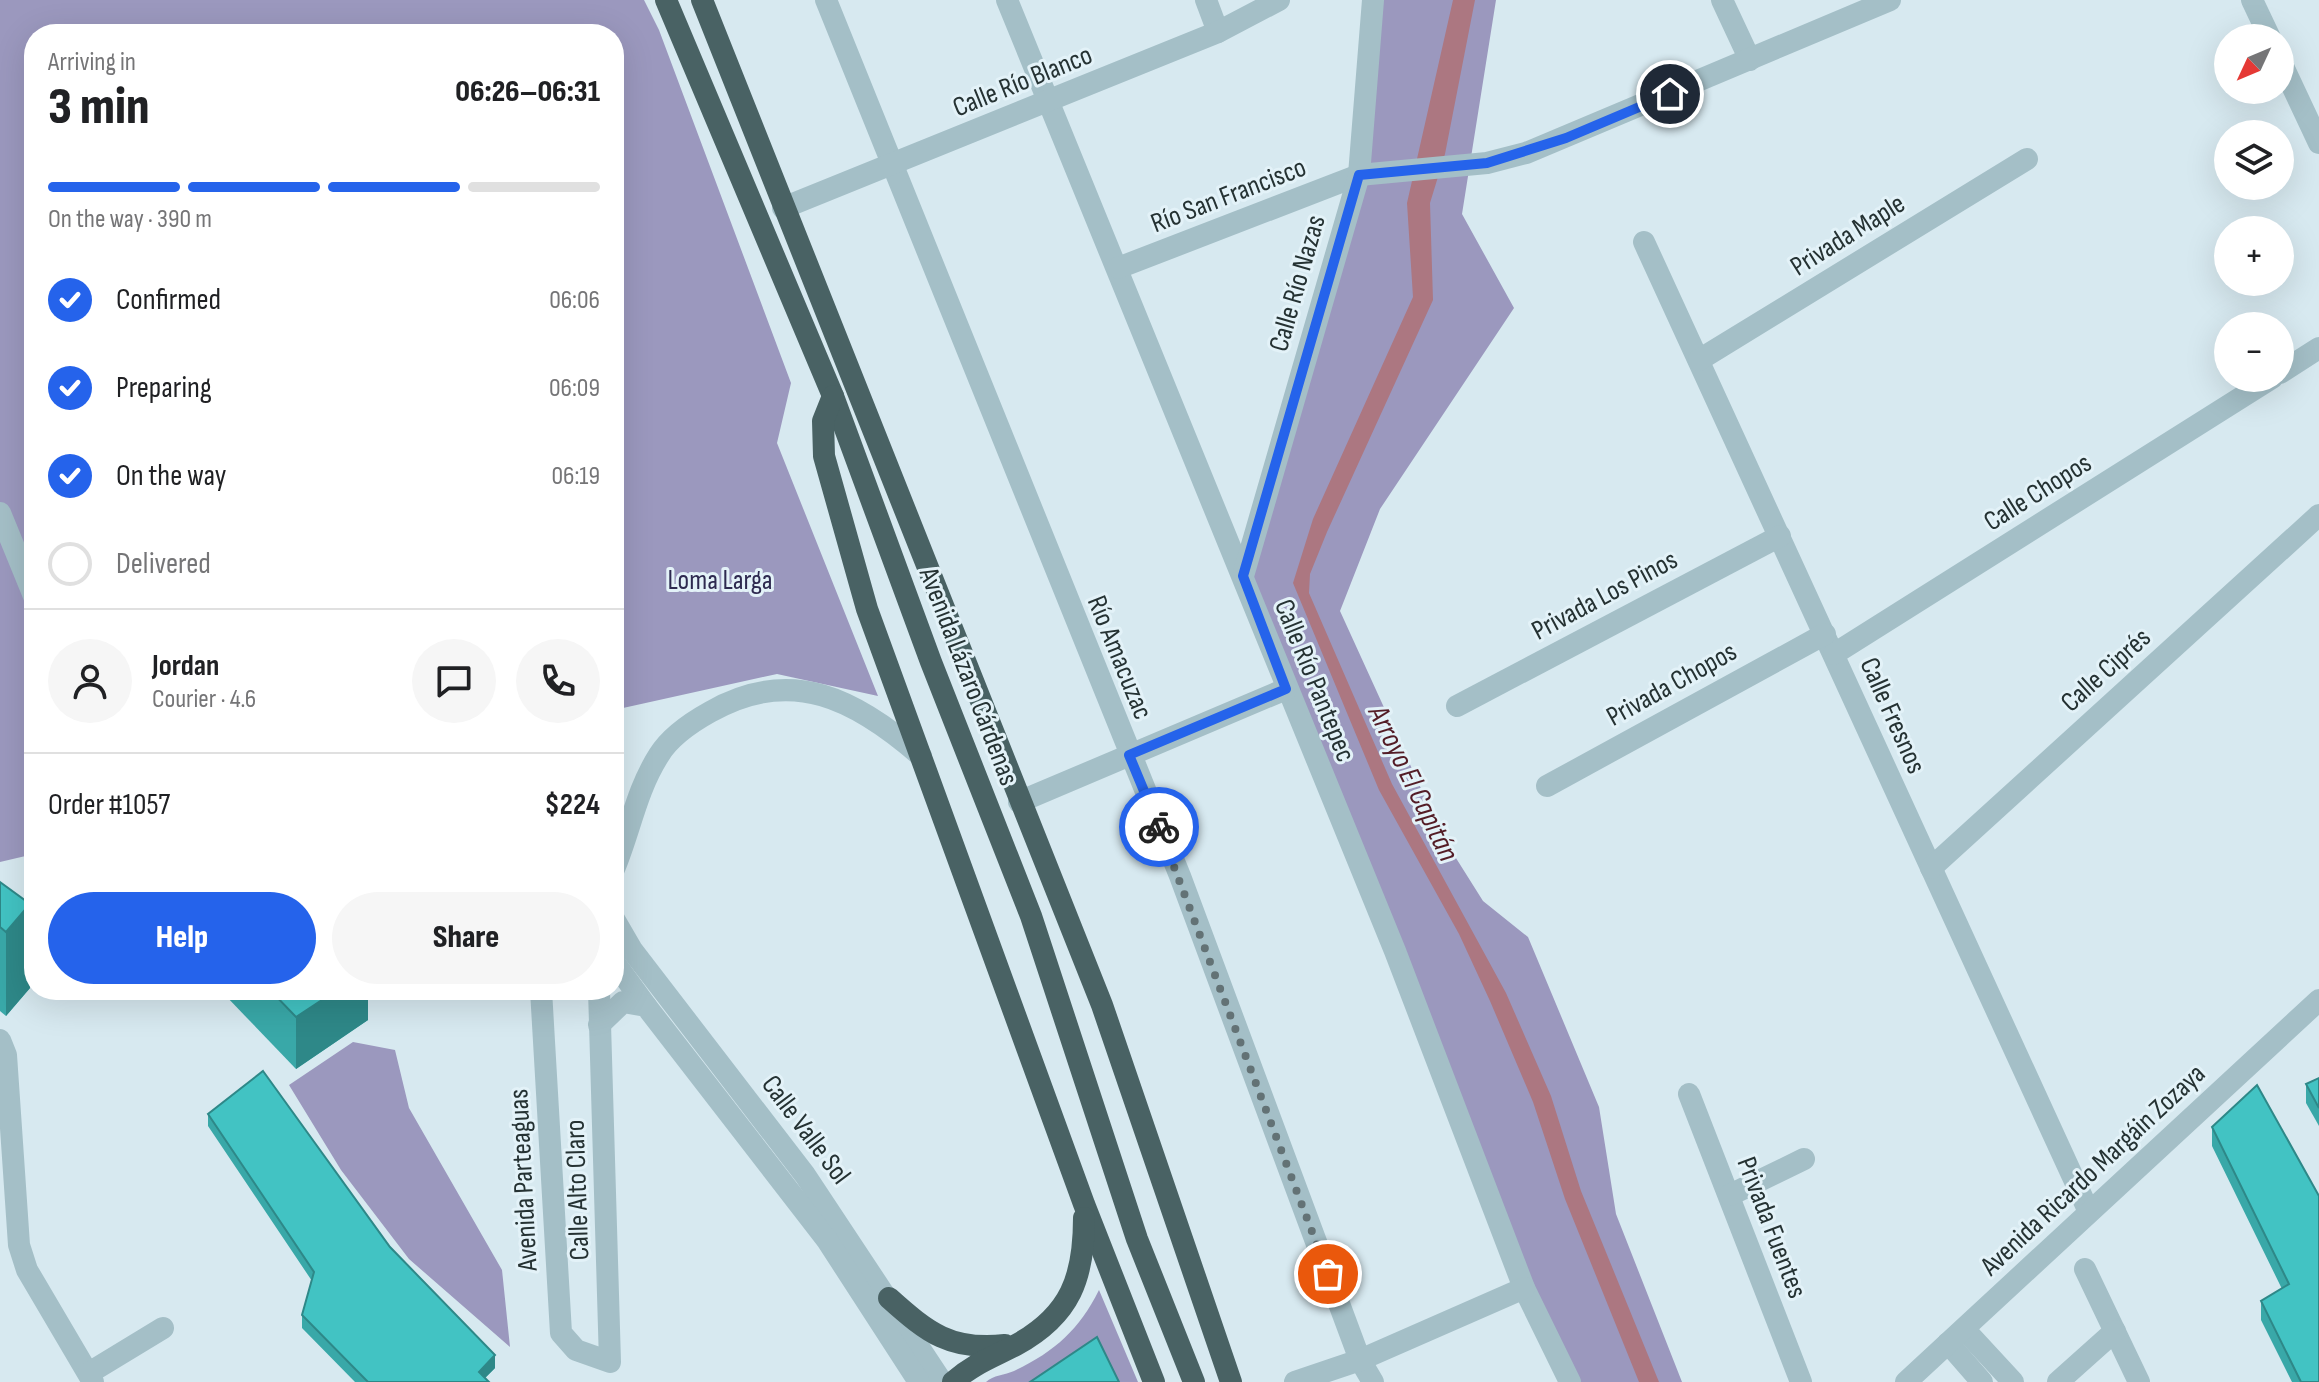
<!DOCTYPE html>
<meta charset="utf-8">
<style>
:root{--surface:#fff;--page:#f6f6f6;--text:#202124;--muted:#757577;--line:#e0e0e0;--accent:#2563eb}
body{margin:0;font-family:"Sofia Sans Condensed",sans-serif;background:var(--page);color:var(--text);height:100vh;display:flex;flex-direction:column;font-size:30px;white-space:nowrap}
*{box-sizing:border-box;margin:0}
p{font-size:26px;color:var(--muted)}
.icon{flex:none;width:44px;height:44px;fill:none;stroke:currentColor;stroke-width:2;stroke-linecap:round;stroke-linejoin:round}
.map{position:relative;flex:1;overflow:hidden}
.sheet{position:absolute;left:24px;top:24px;width:600px;height:976px;display:flex;flex-direction:column;background:var(--surface);border-radius:32px;box-shadow:0 8px 32px #0002}
.sheet>*{flex:none}
.needle{width:52px;rotate:226deg}
.fabs{position:absolute;left:2214px;top:24px;display:grid;gap:16px}
.fabs a{display:grid;place-items:center;width:80px;height:80px;border-radius:50%;background:var(--surface);box-shadow:0 8px 32px #0002;font-size:40px}
.pin{position:absolute;display:grid;place-items:center;width:68px;height:68px;color:#fff;margin:-34px;border:4px solid #fff;border-radius:50%;box-shadow:0 2px 8px #0007}
.courier{position:absolute;display:grid;place-items:center;width:80px;height:80px;margin:-40px;border:6px solid #2563eb;border-radius:50%;background:#fff;color:#222;box-shadow:0 2px 10px #0007}
.overview em{font-style:normal;font-weight:800}
.overview div{display:flex;flex-direction:column-reverse}
.overview{display:flex;align-items:center;justify-content:space-between;height:136px;padding:0 24px}
h1{font-size:52px;font-weight:800;line-height:60px}
.bar{display:grid;grid-template-columns:repeat(4,1fr);gap:12px 8px;align-content:center;height:96px;padding:0 24px}
.bar i{height:10px;border-radius:6px;background:var(--line)}
.bar .current{background:var(--accent)}
.bar p{grid-column:span 4}
.line{display:flex;align-items:center;gap:20px;padding:0 24px;border-top:2px solid var(--line)}
.line div{flex:1}
.round{display:grid;place-items:center;flex:none;width:84px;height:84px;border-radius:42px;background:var(--page)}
ol{padding:0 24px;list-style:none}
li{display:flex;align-items:center;gap:24px;height:88px}
li p{margin-inline-start:auto}
li .icon{padding:8px;border-radius:50%;background:var(--accent);color:#fff;stroke-width:4}
li:last-child{color:var(--muted)}
li i{width:44px;height:44px;border:4px solid var(--line);border-radius:50%}
.action{display:flex;gap:16px;margin-top:auto;padding:16px 24px}
.action a{flex:1;height:92px;border-radius:48px;background:var(--accent);color:#fff;font-size:32px;font-weight:800;line-height:92px;text-align:center}
.action a+a{background:var(--page);color:var(--text)}
.map>svg:first-child{display:block}
.green{fill:#9b98be}
.water{fill:#ac7781}
.lines{fill:none;stroke-linecap:round;stroke-linejoin:round}
.minor{stroke:#a4bfc7;stroke-width:22}
.tertiary{stroke:#a4bfc7;stroke-width:22}
.trunk{stroke:#496264;stroke-width:22}
.wall{fill:#39a8a8}
.shaded-wall{fill:#2e8888}
.building{fill:#42c3c3;stroke:#2e8888;stroke-width:2}
.done{stroke:#637275;stroke-width:8;stroke-dasharray:0 14.4}
.route{stroke:#2563eb;stroke-width:10}
.labels{text-anchor:middle;stroke-width:6;stroke-linejoin:round;paint-order:stroke}
.street-label{font-size:28px;fill:#253233;stroke:#e3f2f8}
.park-label{font-size:28px;fill:#2e2a50;stroke:#e3f2f8}
.water-label{font-size:30px;font-style:italic;fill:#531c26;stroke:#e3f2f8}
</style>
<div class="map">
<svg width="2319" height="1382" viewBox="0 0 2319 1382">
<rect width="100%" height="100%" fill="#d7e9f0"/>
<g class="green">
<path d="M0,0H644L659,30L791,383L777,443L878,696L777,674L614,710V34H34V854L0,862Z"/>
<path d="M1373,0H1496L1462,214L1514,308L1380,509L1340,611L1444,839L1483,901L1528,937L1599,1107L1616,1214L1682,1382H1570L1243,576L1359,175Z"/>
<path d="M353,1042L395,1050L409,1108L502,1270L510,1347L409,1259L341,1170L289,1085Z"/>
<path d="M1099,1290L1138,1382H986C993,1375 1005,1375 1014,1371C1054,1352 1079,1330 1099,1290Z"/>
</g>
<path class="water" d="M1453,0H1475L1445,154L1430,203L1433,300L1327,532L1310,574L1309,593L1392,784L1506,993L1551,1096L1581,1191L1659,1382H1639L1565,1199L1533,1102L1490,1001L1459,934L1379,790L1293,583L1313,519L1413,297L1407,203Z"/>
<g class="lines">
<g class="minor">
<path d="M826,0L1180,876L1360,1360L1373,1382"/>
<path d="M1007,0L1395,951L1524,1288L1570,1382"/>
<path d="M1206,0L1218,32"/>
<path d="M1722,0L1750,60"/>
<path d="M2252,0L2270,38"/>
<path d="M2280,60L2319,143"/>
<path d="M783,208L1218,32L1279,0"/>
<path d="M1644,242L2089,1212"/>
<path d="M1118,268L1359,175L1487,163L1526,153L1890,0"/>
<path d="M1699,360L2027,159"/>
<path d="M2280,373L2319,348"/>
<path d="M0,513L34,596"/>
<path d="M1243,576L1359,175L1373,0"/>
<path d="M1834,654L2272,378"/>
<path d="M1457,706L1780,536"/>
<path d="M1547,786L1825,634"/>
<path d="M1019,802L1286,689"/>
<path d="M1931,868L2319,515"/>
<path d="M614,869C630,831 636,791 659,755C670,737 692,722 710,712C792,665 857,700 921,756"/>
<path d="M614,919L632,950L805,1175L942,1382"/>
<path d="M614,962L646,1006"/>
<path d="M541,990L561,1333L576,1350L610,1362L599,990"/>
<path d="M599,1025L623,1002L646,1006L827,1240L919,1382"/>
<path d="M0,1040L6,1055L19,1245L27,1270L93,1382"/>
<path d="M1689,1094L1801,1382"/>
<path d="M1730,1195L1804,1159"/>
<path d="M2085,1269L2139,1382"/>
<path d="M1964,1329L2013,1382"/>
<path d="M1948,1343L1982,1382"/>
<path d="M89,1373L163,1328"/>
<path d="M1295,1382L1360,1360L1524,1288"/>
<path d="M2058,1382L2115,1331"/>
</g>
<path class="tertiary" d="M1906,1382L2319,1000"/>
<g class="trunk">
<path d="M666,0L833,396L931,662L1031,916L1137,1239L1194,1382"/>
<path d="M702,0L1102,1005L1231,1382"/>
<path d="M833,396L823,421L824,456L867,609L1084,1204L1154,1382"/>
<path d="M889,1298C928,1333 951,1351 1005,1345"/>
<path d="M953,1382C973,1364 993,1357 1016,1345C1071,1315 1084,1277 1084,1218"/>
</g>
</g>
<g class="wall">
<path d="M0,882L30,988L6,1016L0,1011Z"/>
<path d="M224,990H368V1020L296,1069L224,994Z"/>
<path d="M2319,1078V1126L2306,1103V1084Z"/>
<path d="M2257,1085L2319,1382H2292L2261,1320V1301L2282,1289L2212,1146V1127Z"/>
<path d="M208,1114L390,1247L495,1368L485,1378L489,1382H355L302,1328V1315L312,1281L208,1126Z"/>
</g>
<g class="shaded-wall">
<path d="M30,904V988L6,1016V932Z"/>
<path d="M337,990H368V1020L296,1069V1017Z"/>
<path d="M495,1355V1368L481,1382L479,1372Z"/>
</g>
<g class="building">
<path d="M0,882L30,904L6,932L0,927Z"/>
<path d="M270,990H337L296,1017Z"/>
<path d="M263,1071L390,1247L495,1355L479,1372L489,1382H368L302,1315L314,1272L208,1114Z"/>
<path d="M2319,1078V1108L2306,1084Z"/>
<path d="M2257,1085L2319,1196V1382H2301L2261,1301L2289,1284L2212,1127Z"/>
<path d="M1097,1337L1119,1382H1030Z"/>
</g>
<g class="lines">
<path class="done" d="M1159,827L1328,1274"/>
<path class="route" d="M1159,827L1129,755L1286,689L1243,576L1359,175L1487,163L1566,138L1670,94"/>
</g>
<g class="labels">
<g class="street-label">
<text transform="translate(1022 80) rotate(-22)" y="10">Calle Río Blanco</text>
<text transform="translate(1228 194) rotate(-21)" y="10">Río San Francisco</text>
<text transform="translate(1847 234) rotate(-32)" y="10">Privada Maple</text>
<text transform="translate(1296 283) rotate(-74)" y="10">Calle Río Nazas</text>
<text transform="translate(2037 491) rotate(-32)" y="10">Calle Chopos</text>
<text transform="translate(1604 594) rotate(-28)" y="10">Privada Los Pinos</text>
<text transform="translate(1121 657) rotate(68)" y="10">Río Amacuzac</text>
<text transform="translate(2105 669) rotate(-42)" y="10">Calle Ciprés</text>
<text transform="translate(970 676) rotate(69)" y="10">Avenida Lázaro Cárdenas</text>
<text transform="translate(1316 680) rotate(68)" y="10">Calle Río Pantepec</text>
<text transform="translate(1671 683) rotate(-29)" y="10">Privada Chopos</text>
<text transform="translate(1894 715) rotate(66)" y="10">Calle Fresnos</text>
<text transform="translate(807 1129) rotate(53)" y="10">Calle Valle Sol</text>
<text transform="translate(2092 1169) rotate(-43)" y="10">Avenida Ricardo Margáin Zozaya</text>
<text transform="translate(522 1180) rotate(-93)" y="10">Avenida Parteaguas</text>
<text transform="translate(576 1190) rotate(-92)" y="10">Calle Alto Claro</text>
<text transform="translate(1773 1227) rotate(69)" y="10">Privada Fuentes</text>
</g>
<g class="park-label">
<text x="720" y="589">Loma Larga</text>
</g>
<g class="water-label">
<text transform="translate(1414 783) rotate(64)" y="10">Arroyo El Capitán</text>
</g>
</g>
</svg>
<div class="fabs">
<a><svg class="needle" viewBox="-14 -14 28 28"><path d="M0-13l5 13h-10z" fill="#e53935"/><path d="M0 13l5-13h-10z" fill="#757577"/></svg></a>
<a><svg class="icon" aria-label="layers" viewBox="0 0 24 24"><path d="M12 4l9 5-9 5-9-5zM3 14l9 5 9-5"/></svg></a>
<a>+</a>
<a>−</a>
</div>
<div class="pin" style="left:1328px;top:1274px;background:#ea580c"><svg class="icon" aria-label="bag" viewBox="0 0 24 24"><path d="M5 8h14l-1 12H6zM9 8a3 3 0 0 1 6 0"/></svg></div>
<div class="pin" style="left:1670px;top:94px;background:#1f2937"><svg class="icon" aria-label="home" viewBox="0 0 24 24"><path d="M3 11l9-7 9 7M6 9v11h12V9"/></svg></div>
<div class="courier" style="left:1159px;top:827px"><svg class="icon" aria-label="bike" viewBox="0 0 24 24"><circle cx="6" cy="16" r="4"/><circle cx="18" cy="16" r="4"/><path d="M6 16l4-8h5l3 8M10 8l3 8H6M13 5h3"/></svg></div>
<section class="sheet">
<div class="overview"><div><h1>3 min</h1><p>Arriving in</p></div><em>06:26–06:31</em></div>
<div class="bar"><i class="current"></i><i class="current"></i><i class="current"></i><i></i><p>On the way · 390 m</p></div>
<ol>
<li><svg class="icon" aria-label="check" viewBox="0 0 24 24"><path d="M5 12l5 5 9-10"/></svg>Confirmed<p>06:06</p></li>
<li><svg class="icon" aria-label="check" viewBox="0 0 24 24"><path d="M5 12l5 5 9-10"/></svg>Preparing<p>06:09</p></li>
<li><svg class="icon" aria-label="check" viewBox="0 0 24 24"><path d="M5 12l5 5 9-10"/></svg>On the way<p>06:19</p></li>
<li><i></i>Delivered</li>
</ol>
<div class="line" style="height:144px"><a class="round"><svg class="icon" aria-label="person" viewBox="0 0 24 24"><circle cx="12" cy="8" r="4"/><path d="M4 21q1-7 8-7t8 7"/></svg></a><div><b>Jordan</b><p>Courier · 4.6</p></div><a class="round"><svg class="icon" aria-label="chat" viewBox="0 0 24 24"><path d="M4 5h16v11H9l-5 4z"/></svg></a><a class="round"><svg class="icon" aria-label="phone" viewBox="0 0 24 24"><path d="M5 4h4l2 5-3 2q2 4 5 5l2-3 5 2v4C11 20 4 13 5 4z"/></svg></a></div>
<div class="line" style="height:104px"><div>Order #1057</div><b>$224</b></div>
<div class="action"><a>Help</a><a>Share</a></div>
</section>
</div>
